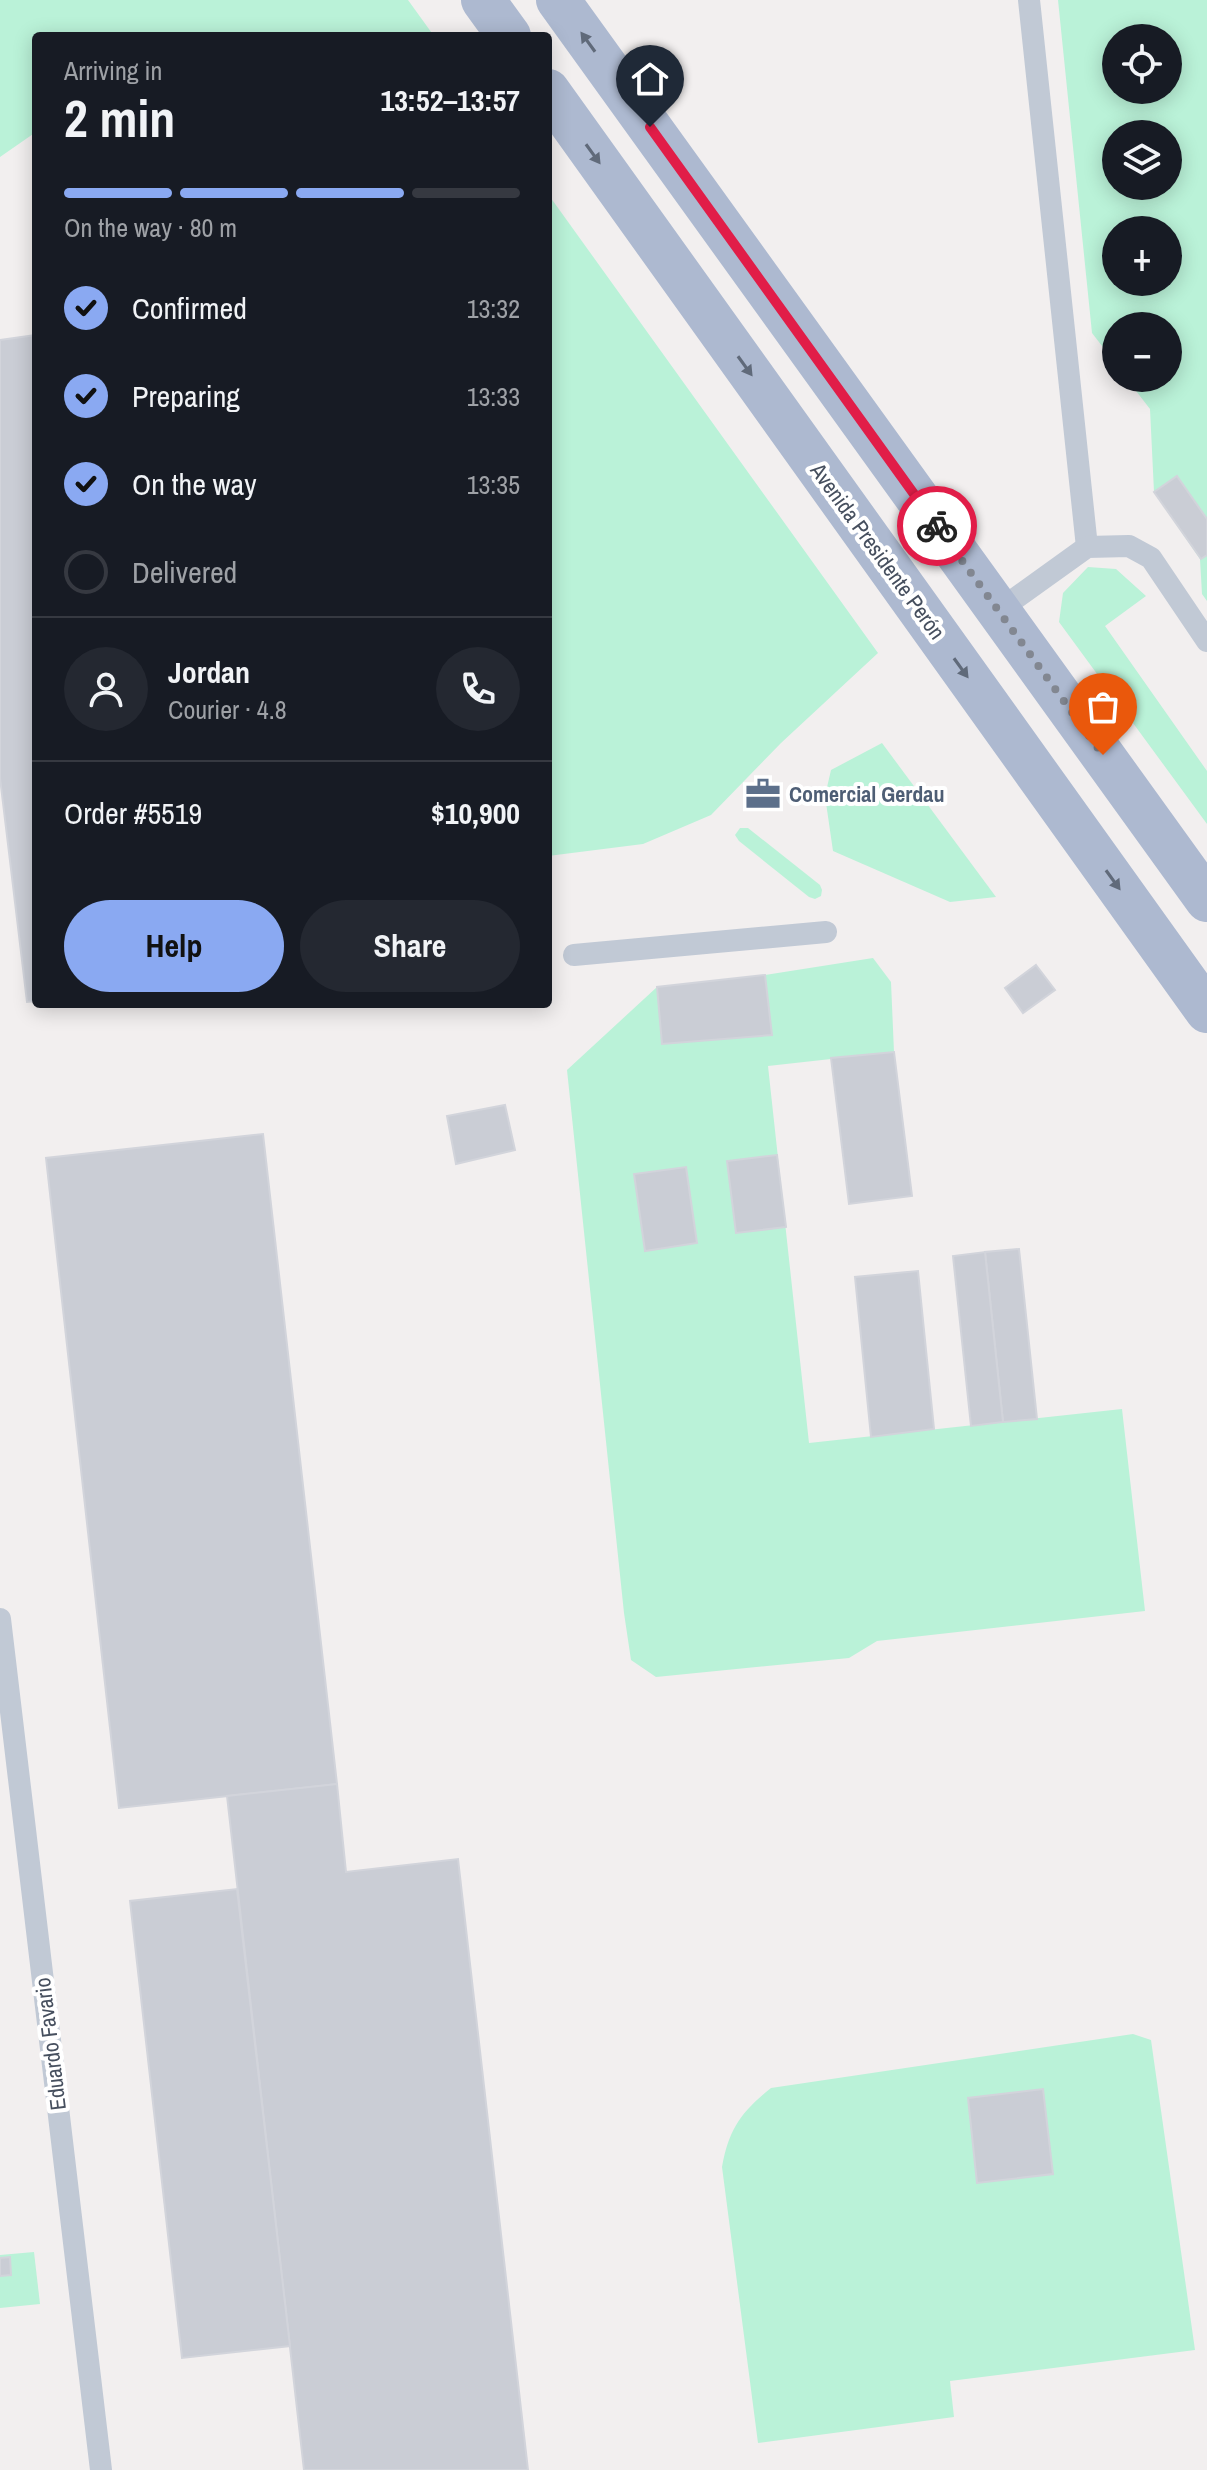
<!DOCTYPE html>
<meta charset="utf-8">
<style>
:root{--surface:#171b24;--page:#242831;--text:#f1f3f6;--muted:#9ea1a6;--line:#363941;--accent:#8aa9f2}
body{margin:0;font-family:"Archivo Narrow",sans-serif;background:var(--page);color:var(--text);height:100vh;display:flex;flex-direction:column;font-size:30px;white-space:nowrap}
*{box-sizing:border-box;margin:0}
p{font-size:26px;color:var(--muted)}
.icon{flex:none;width:44px;height:44px;fill:none;stroke:currentColor;stroke-width:2;stroke-linecap:round;stroke-linejoin:round}
.map{position:relative;flex:1;overflow:hidden}
.drawer{position:absolute;left:32px;top:32px;width:520px;height:976px;display:flex;flex-direction:column;background:var(--surface);border-radius:8px;box-shadow:0 4px 20px #0003}
.drawer>*{flex:none}
.tools{position:absolute;left:1102px;top:24px;display:grid;gap:16px}
.tools a{display:grid;place-items:center;width:80px;height:80px;border-radius:50%;background:var(--surface);box-shadow:0 4px 20px #0003;font-size:40px}
.pin{position:absolute;display:grid;place-items:center;width:68px;height:68px;color:#fff;margin:-82px -34px;border-radius:50% 50% 50% 0;rotate:-45deg;box-shadow:0 0 8px #0007}
.pin .icon{rotate:45deg}
.courier{position:absolute;display:grid;place-items:center;width:80px;height:80px;margin:-40px;border:6px solid #e11d48;border-radius:50%;background:#fff;color:#222;box-shadow:0 2px 10px #0007}
.overview em{font-style:normal;font-weight:700}
.overview div{display:flex;flex-direction:column-reverse}
.overview{display:flex;align-items:center;justify-content:space-between;height:136px;padding:0 32px}
h1{font-size:52px;font-weight:700;line-height:60px}
.bar{display:grid;grid-template-columns:repeat(4,1fr);gap:12px 8px;align-content:center;height:96px;padding:0 32px}
.bar i{height:10px;border-radius:6px;background:var(--line)}
.bar .on{background:var(--accent)}
.bar p{grid-column:span 4}
.line{display:flex;align-items:center;gap:20px;padding:0 32px;border-top:2px solid var(--line)}
.line div{flex:1}
.round{display:grid;place-items:center;flex:none;width:84px;height:84px;border-radius:42px;background:var(--page)}
ol{padding:0 32px;list-style:none}
li{display:flex;align-items:center;gap:24px;height:88px}
li p{margin-inline-start:auto}
li .icon{padding:8px;border-radius:50%;background:var(--accent);color:#111;stroke-width:4}
li:last-child{color:var(--muted)}
li i{width:44px;height:44px;border:4px solid var(--line);border-radius:50%}
.cta{display:flex;gap:16px;margin-top:auto;padding:16px 32px}
.cta a{flex:1;height:92px;border-radius:48px;background:var(--accent);color:#111;font-size:32px;font-weight:700;line-height:92px;text-align:center}
.cta a+a{background:var(--page);color:var(--text)}
.map>svg:first-child{display:block}
.green{fill:#baf2d8;fill-rule:evenodd}
.building{fill:#cacdd5;stroke:#d2d4db;stroke-width:2}
.lines{fill:none;stroke-linecap:round;stroke-linejoin:round}
.lane{stroke:#c1c9d5;stroke-width:22}
.primary{stroke:#adb9d0;stroke-width:44}
.oneway{fill:#606a7a}
.done{stroke:#828791;stroke-width:8;stroke-dasharray:0 14.4}
.route{stroke:#e11d48;stroke-width:10}
.labels{text-anchor:middle;stroke-width:8;stroke-linejoin:round;paint-order:stroke}
.street-label{font-size:22px;fill:#464f5e;stroke:#fff}
.service-label{font-size:22px;font-weight:bold;fill:#4e5e75;stroke:#fff;text-anchor:start}
</style>
<div class="map">
<svg width="1207" height="2470" viewBox="0 0 1207 2470">
<rect width="100%" height="100%" fill="#f2efef"/>
<g class="green">
<path d="M0,0H408L434,36H36V132L0,157Z"/>
<path d="M1058,0H1207V601L1202,594L1200,559L1154,492L1150,409L1126,378H1168V326H1116V364L1092,333ZM1116,38H1168V90H1116ZM1116,134H1168V186H1116ZM1116,230H1168V282H1116Z"/>
<path d="M548,194L878,653L781,743L711,815L643,844L548,856Z"/>
<path d="M1088,567L1116,569L1146,596L1105,626L1207,771V824L1059,622L1063,593Z"/>
<path d="M882,743L996,897L950,902L833,851L825,796L831,770Z"/>
<path d="M740,828H748L820,885L822,890L821,896L815,899L809,897L739,841L735,835Z"/>
<path d="M873,958L891,982L894,1052L768,1066L809,1443L1122,1409L1145,1611L877,1641L849,1658L656,1677L631,1660L624,1613L567,1070L657,987L663,1044L772,1035L765,975Z"/>
<path d="M1133,2034L1151,2040L1195,2350L950,2381L954,2417L758,2443L722,2167C729,2129 741,2112 771,2088Z"/>
<path d="M34,2252L40,2304L0,2308V2255Z"/>
</g>
<g class="building">
<path d="M36,335V1001L27,1002L0,778V340Z"/>
<path d="M1177,476L1207,519V555L1201,559L1154,492Z"/>
<path d="M1036,965L1055,990L1023,1013L1005,988Z"/>
<path d="M765,975L772,1035L662,1044L657,987Z"/>
<path d="M894,1052L912,1196L849,1204L831,1058Z"/>
<path d="M505,1105L515,1150L456,1164L447,1116Z"/>
<path d="M263,1134L337,1784L119,1808L46,1158Z"/>
<path d="M777,1155L786,1227L736,1233L727,1161Z"/>
<path d="M686,1167L697,1243L645,1251L634,1174Z"/>
<path d="M1019,1249L1037,1419L1003,1422L985,1252Z"/>
<path d="M985,1252L1003,1422L971,1426L953,1256Z"/>
<path d="M918,1271L934,1429L871,1437L855,1277Z"/>
<path d="M337,1784L346,1872L458,1859L528,2470H304L227,1796Z"/>
<path d="M237,1889L290,2346L182,2358L130,1901Z"/>
<path d="M1043,2089L1053,2174L977,2183L968,2098Z"/>
<path d="M10,2257L11,2275L0,2276V2258Z"/>
</g>
<g class="lines">
<g class="lane">
<path d="M1029,0L1087,547"/>
<path d="M998,611L1087,547L1129,546L1151,558L1207,641"/>
<path d="M574,955L826,932"/>
<path d="M0,1619L101,2470"/>
</g>
<g class="primary">
<path d="M483,0L509,36"/>
<path d="M558,0L1207,900"/>
<path d="M548,91L1207,1011"/>
</g>
</g>
<defs><path id="oneway-solid" d="M-6-.8H1V-3.2L6.5 0L1 3.2V.8H-6Z" transform="scale(2)"/></defs>
<g class="oneway">
<use href="#oneway-solid" transform="translate(588 42) rotate(-126)"/>
<use href="#oneway-solid" transform="translate(593 154) rotate(54)"/>
<use href="#oneway-solid" transform="translate(745 366) rotate(54)"/>
<use href="#oneway-solid" transform="translate(961 668) rotate(54)"/>
<use href="#oneway-solid" transform="translate(1113 880) rotate(54)"/>
</g>
<g class="lines">
<path class="done" d="M937,526L1103,755"/>
<path class="route" d="M650,127L937,526"/>
</g>
<defs>
<g id="office-bare" transform="scale(2.76)"><path d="M-6-3h4V-5.5h4V-3h4V5H-6ZM-1-4.5V-3h2v-1.5ZM-6 0V1H6V0Z" fill="#5c6f8a" stroke="#fff" stroke-width="2.5" paint-order="stroke"/></g>
</defs>
<g fill-rule="evenodd">
<use href="#office-bare" x="763" y="794"/>
</g>
<g class="labels">
<g class="street-label">
<text transform="translate(878 551) rotate(54)" y="8">Avenida Presidente Perón</text>
<text transform="translate(50 2044) rotate(-97)" y="8">Eduardo Favario</text>
</g>
<g class="service-label">
<text x="789" y="802">Comercial Gerdau</text>
</g>
</g>
</svg>
<div class="tools">
<a><svg class="icon" aria-label="locate" viewBox="0 0 24 24"><circle cx="12" cy="12" r="6"/><path d="M12 2v4M12 18v4M2 12h4M18 12h4"/></svg></a>
<a><svg class="icon" aria-label="layers" viewBox="0 0 24 24"><path d="M12 4l9 5-9 5-9-5zM3 14l9 5 9-5"/></svg></a>
<a>+</a>
<a>−</a>
</div>
<div class="pin" style="left:1103px;top:755px;background:#ea580c"><svg class="icon" aria-label="bag" viewBox="0 0 24 24"><path d="M5 8h14l-1 12H6zM9 8a3 3 0 0 1 6 0"/></svg></div>
<div class="pin" style="left:650px;top:127px;background:#1f2937"><svg class="icon" aria-label="home" viewBox="0 0 24 24"><path d="M3 11l9-7 9 7M6 9v11h12V9"/></svg></div>
<div class="courier" style="left:937px;top:526px"><svg class="icon" aria-label="bike" viewBox="0 0 24 24"><circle cx="6" cy="16" r="4"/><circle cx="18" cy="16" r="4"/><path d="M6 16l4-8h5l3 8M10 8l3 8H6M13 5h3"/></svg></div>
<section class="drawer">
<div class="overview"><div><h1>2 min</h1><p>Arriving in</p></div><em>13:52–13:57</em></div>
<div class="bar"><i class="on"></i><i class="on"></i><i class="on"></i><i></i><p>On the way · 80 m</p></div>
<ol>
<li><svg class="icon" aria-label="check" viewBox="0 0 24 24"><path d="M5 12l5 5 9-10"/></svg>Confirmed<p>13:32</p></li>
<li><svg class="icon" aria-label="check" viewBox="0 0 24 24"><path d="M5 12l5 5 9-10"/></svg>Preparing<p>13:33</p></li>
<li><svg class="icon" aria-label="check" viewBox="0 0 24 24"><path d="M5 12l5 5 9-10"/></svg>On the way<p>13:35</p></li>
<li><i></i>Delivered</li>
</ol>
<div class="line" style="height:144px"><a class="round"><svg class="icon" aria-label="person" viewBox="0 0 24 24"><circle cx="12" cy="8" r="4"/><path d="M4 21q1-7 8-7t8 7"/></svg></a><div><b>Jordan</b><p>Courier · 4.8</p></div><a class="round"><svg class="icon" aria-label="phone" viewBox="0 0 24 24"><path d="M5 4h4l2 5-3 2q2 4 5 5l2-3 5 2v4C11 20 4 13 5 4z"/></svg></a></div>
<div class="line" style="height:104px"><div>Order #5519</div><b>$10,900</b></div>
<div class="cta"><a>Help</a><a>Share</a></div>
</section>
</div>
